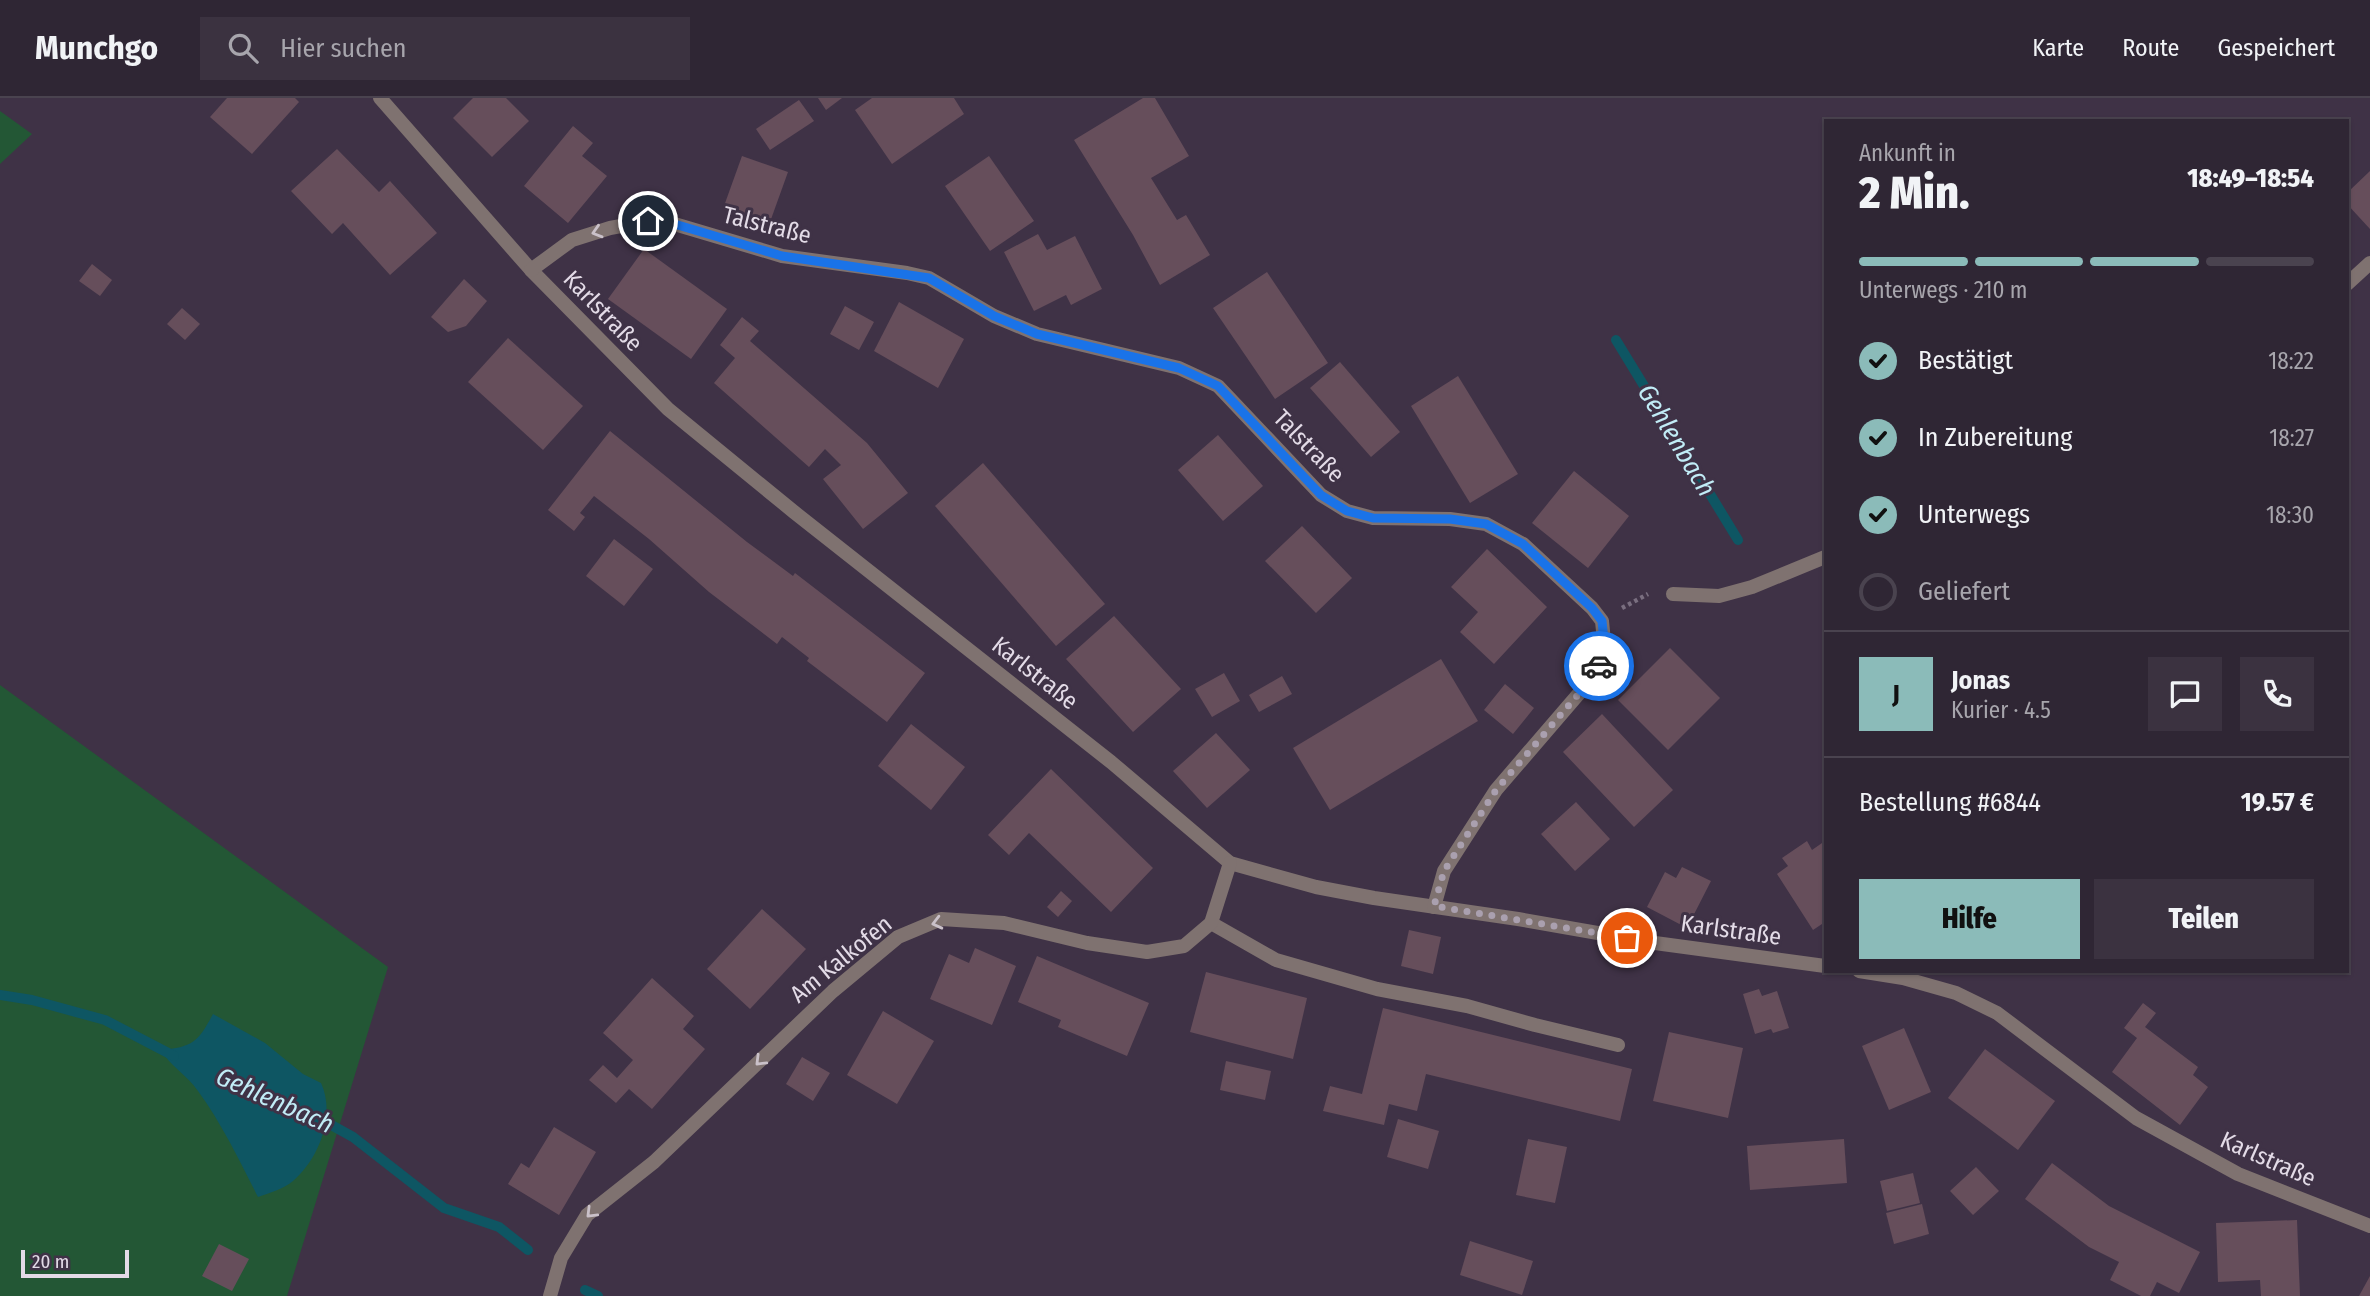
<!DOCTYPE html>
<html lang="de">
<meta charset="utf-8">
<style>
:root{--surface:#2f2634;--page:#3b3240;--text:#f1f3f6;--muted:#a7a5ac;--line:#4a434f;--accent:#8bbbb9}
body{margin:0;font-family:"Fira Sans Condensed",sans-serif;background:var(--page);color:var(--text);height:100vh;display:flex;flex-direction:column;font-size:26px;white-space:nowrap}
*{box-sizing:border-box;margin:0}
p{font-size:23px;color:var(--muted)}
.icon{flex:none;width:38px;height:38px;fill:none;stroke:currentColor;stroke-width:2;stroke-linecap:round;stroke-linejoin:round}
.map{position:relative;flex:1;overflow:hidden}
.side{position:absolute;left:1824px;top:21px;width:525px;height:854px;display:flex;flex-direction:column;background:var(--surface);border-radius:0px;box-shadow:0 2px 5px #0004,0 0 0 2px var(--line)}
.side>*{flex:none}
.scale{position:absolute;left:21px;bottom:18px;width:108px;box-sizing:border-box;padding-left:7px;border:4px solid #e3dbe7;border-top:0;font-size:19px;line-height:24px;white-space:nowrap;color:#e3dbe7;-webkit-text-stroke:5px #3f3246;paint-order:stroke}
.pin{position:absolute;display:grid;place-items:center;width:60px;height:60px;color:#fff;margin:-30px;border:4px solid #fff;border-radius:50%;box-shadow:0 2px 7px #0007}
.courier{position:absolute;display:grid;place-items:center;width:70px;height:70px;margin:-35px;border:5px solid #1a73e8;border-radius:50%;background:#fff;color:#222;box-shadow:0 2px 9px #0007}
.overview em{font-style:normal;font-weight:800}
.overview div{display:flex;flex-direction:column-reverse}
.overview{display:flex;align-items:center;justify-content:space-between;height:119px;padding:0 35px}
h1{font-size:46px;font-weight:800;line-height:52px}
.bar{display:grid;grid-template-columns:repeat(4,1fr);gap:10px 7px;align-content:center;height:84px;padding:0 35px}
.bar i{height:9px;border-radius:5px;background:var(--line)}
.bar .on{background:var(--accent)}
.bar p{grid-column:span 4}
.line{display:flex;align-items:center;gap:18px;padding:0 35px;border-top:2px solid var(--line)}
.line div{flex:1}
.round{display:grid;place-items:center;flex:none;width:74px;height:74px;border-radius:0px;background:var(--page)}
ol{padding:0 35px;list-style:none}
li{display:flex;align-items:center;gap:21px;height:77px}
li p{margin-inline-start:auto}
li .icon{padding:7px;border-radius:50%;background:var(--accent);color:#111;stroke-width:4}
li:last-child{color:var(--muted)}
li i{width:38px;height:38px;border:4px solid var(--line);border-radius:50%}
.button{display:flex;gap:14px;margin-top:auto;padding:14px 35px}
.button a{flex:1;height:80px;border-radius:0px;background:var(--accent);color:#111;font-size:28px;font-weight:800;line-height:80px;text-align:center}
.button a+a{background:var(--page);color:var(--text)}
header{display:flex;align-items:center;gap:42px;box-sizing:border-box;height:98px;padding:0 35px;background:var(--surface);border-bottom:2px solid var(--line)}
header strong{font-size:33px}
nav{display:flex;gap:38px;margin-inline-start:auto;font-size:24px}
.search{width:490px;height:63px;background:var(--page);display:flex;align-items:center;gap:18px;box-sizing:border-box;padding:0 24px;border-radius:0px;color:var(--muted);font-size:26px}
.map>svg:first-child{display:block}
.green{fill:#235735}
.water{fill:#0e5663}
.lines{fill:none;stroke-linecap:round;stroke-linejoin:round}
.stream{stroke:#0e5663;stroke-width:10}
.building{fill:#664e5b}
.path{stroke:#7a6f80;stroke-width:4.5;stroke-dasharray:3.5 3.5;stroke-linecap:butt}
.lane{stroke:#7f7270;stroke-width:14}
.street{stroke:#7f7270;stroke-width:14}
.oneway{stroke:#cac1c9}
.done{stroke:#aaa0af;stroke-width:7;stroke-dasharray:0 12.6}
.route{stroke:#1a73e8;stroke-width:9}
.labels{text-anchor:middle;stroke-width:6;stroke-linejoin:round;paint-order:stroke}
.street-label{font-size:24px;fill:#e3dbe7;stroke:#3f3246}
.water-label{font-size:26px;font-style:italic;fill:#c1ecf6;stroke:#3f3246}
</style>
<header>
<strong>Munchgo</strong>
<div class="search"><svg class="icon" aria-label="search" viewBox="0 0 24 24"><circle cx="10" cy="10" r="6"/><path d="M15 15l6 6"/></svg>Hier suchen</div>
<nav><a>Karte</a><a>Route</a><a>Gespeichert</a></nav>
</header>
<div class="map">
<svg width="2370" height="1198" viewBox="0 0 2370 1198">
<rect width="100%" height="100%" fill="#3f3246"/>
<g class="green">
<path d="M0,13L32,36L0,66Z"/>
<path d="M0,587L388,869L287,1198H0Z"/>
</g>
<path class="water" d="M213,916L265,945L303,976L321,985C336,1017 319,1061 293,1083C284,1091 269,1095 258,1099C239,1062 222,1026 198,993C187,977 170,968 161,952C193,949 198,944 213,916Z"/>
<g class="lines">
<g class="stream">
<path d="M1616,242L1738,442"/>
<path d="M0,897L32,902L105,922L174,958"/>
<path d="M315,1018L353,1039L444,1110L499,1129L528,1152"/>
<path d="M585,1192L598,1198"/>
</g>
</g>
<g class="building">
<path d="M227,0H295L299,4L252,56L210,19Z"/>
<path d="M473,0H506L529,23L492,59L453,20Z"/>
<path d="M818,0H842L826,12Z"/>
<path d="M872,0H954L964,16L892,66L855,12Z"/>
<path d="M1143,0H1155L1189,58L1151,80L1177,122L1186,117L1210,157L1160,187L1133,137L1074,42Z"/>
<path d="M799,2L814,23L770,52L756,31Z"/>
<path d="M573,28L593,45L582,58L607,78L568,125L524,88Z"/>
<path d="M337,51L379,94L390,83L437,135L390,177L343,125L332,136L291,93Z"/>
<path d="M742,58L788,74L770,124L724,108Z"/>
<path d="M989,58L1034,123L990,153L945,88Z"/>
<path d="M2370,73V131L2347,106V95Z"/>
<path d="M1038,136L1047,152L1075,138L1102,191L1071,207L1066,197L1034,213L1004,154Z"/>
<path d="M644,151L727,211L691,261L608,201Z"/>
<path d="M92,166L112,182L100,198L79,183Z"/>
<path d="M1267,174L1328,265L1275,301L1213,210Z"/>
<path d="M464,181L487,203L466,228L448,234L431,219Z"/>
<path d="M899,204L964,241L938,290L874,253Z"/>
<path d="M845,208L874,224L859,252L830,236Z"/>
<path d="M182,210L200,226L185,242L167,226Z"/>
<path d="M742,219L759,233L750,243L867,345L908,395L863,431L823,381L841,367L825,351L809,369L714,285L735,260L720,247Z"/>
<path d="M508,240L583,308L543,352L468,284Z"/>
<path d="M1340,264L1400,334L1371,359L1310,290Z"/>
<path d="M1458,278L1518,376L1470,405L1411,308Z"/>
<path d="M610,333L747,444L793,478L795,475L925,575L887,624L807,563L809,560L782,539L777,546L709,494L649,441L594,398L580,415L585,419L574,433L548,412Z"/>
<path d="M1218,337L1263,388L1223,423L1178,372Z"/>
<path d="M983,365L1105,506L1056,548L935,408Z"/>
<path d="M1574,373L1629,418L1588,470L1532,425Z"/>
<path d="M1302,428L1352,480L1316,515L1265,463Z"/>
<path d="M614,441L653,471L624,508L586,478Z"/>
<path d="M1487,451L1547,509L1494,566L1460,534L1478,514L1451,489Z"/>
<path d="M1114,518L1181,591L1133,634L1066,561Z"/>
<path d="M1670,550L1720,600L1668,652L1618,602Z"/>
<path d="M1441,561L1478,623L1330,712L1293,650Z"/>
<path d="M1224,575L1240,603L1212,619L1195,591Z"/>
<path d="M1282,578L1292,596L1259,614L1249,597Z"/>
<path d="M1505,586L1534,610L1513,636L1484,612Z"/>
<path d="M1602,616L1673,692L1634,729L1563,654Z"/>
<path d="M911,626L965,669L931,712L878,668Z"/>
<path d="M1216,635L1250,672L1207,710L1173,673Z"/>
<path d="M1051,671L1153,770L1111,814L1029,735L1009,757L988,737Z"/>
<path d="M1576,704L1610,741L1575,773L1541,736Z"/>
<path d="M1807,743L1812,752L1822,745L1825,750V824L1813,832L1777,776L1788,768L1782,760Z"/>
<path d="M1682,769L1711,783L1687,830L1647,809L1665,774L1676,780Z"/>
<path d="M1061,793L1072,803L1058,819L1047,809Z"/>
<path d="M762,811L806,851L750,911L707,871Z"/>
<path d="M1409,832L1441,839L1433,876L1401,868Z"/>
<path d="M975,850L1016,868L992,927L930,901L949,856L969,865Z"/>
<path d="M1037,858L1149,905L1127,958L1058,929L1061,922L1018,904Z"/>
<path d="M1206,874L1307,900L1293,961L1190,934Z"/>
<path d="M652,880L694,918L683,931L705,951L652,1011L629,991L616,1005L589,982L603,967L617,980L633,962L603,935Z"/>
<path d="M1759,891L1762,898L1777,893L1789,930L1773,935L1771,931L1755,936L1743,896Z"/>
<path d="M2143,905L2156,915L2145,929L2198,969L2193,977L2208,989L2180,1027L2112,974L2137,940L2124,930Z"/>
<path d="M1383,910L1632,971L1620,1023L1426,976L1417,1013L1389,1006L1384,1027L1323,1013L1330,988L1362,996Z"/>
<path d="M883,913L934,943L897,1006L847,977Z"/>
<path d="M1904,930L1931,994L1889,1012L1862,948Z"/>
<path d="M1669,934L1743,950L1728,1020L1653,1003Z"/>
<path d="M1985,951L2055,1003L2018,1052L1948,1000Z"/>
<path d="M802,959L830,975L813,1003L786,986Z"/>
<path d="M1226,963L1271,973L1265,1002L1220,992Z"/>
<path d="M1398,1021L1439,1033L1428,1071L1387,1059Z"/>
<path d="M554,1029L596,1054L559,1117L508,1086L521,1065L529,1070Z"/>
<path d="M1528,1041L1567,1049L1555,1105L1516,1097Z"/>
<path d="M1844,1041L1847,1085L1750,1092L1747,1048Z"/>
<path d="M2052,1065L2109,1108L2200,1154L2179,1195L2157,1184L2150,1198H2141L2110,1182L2119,1164L2089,1149L2025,1101Z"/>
<path d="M1976,1069L1999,1093L1973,1117L1950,1093Z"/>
<path d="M1913,1075L1920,1105L1887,1113L1880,1083Z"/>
<path d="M1922,1106L1929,1136L1894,1146L1886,1115Z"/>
<path d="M2297,1122L2300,1198H2261L2260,1182L2218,1184L2216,1125Z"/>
<path d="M1470,1143L1533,1163L1522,1197L1460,1177Z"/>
<path d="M219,1146L249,1161L232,1193L202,1178Z"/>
<path d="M2370,1178V1198H2359Z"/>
</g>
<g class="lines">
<path class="path" d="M1622,510L1648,496"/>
<path class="lane" d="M1673,496L1719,498L1752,489L1825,459"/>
<g class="street">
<path d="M380,0L531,172L668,311L794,414L1111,664L1230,765L1316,789L1374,800L1518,821L1655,845L1825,868"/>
<path d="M531,172L572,142L610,130L648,123L671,125L782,158L907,175L929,180L994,218L1037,236L1179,270L1218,288L1321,397L1347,413L1373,420L1450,421L1486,426L1523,446L1592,510L1602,523L1605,553L1594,578L1496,692L1444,773L1434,809"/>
<path d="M2347,186L2370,165"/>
<path d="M1211,825L1276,862L1377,891L1467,908L1535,927L1618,947"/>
<path d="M1859,873L1903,880L1956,895L1997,915L2136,1020L2238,1076L2370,1128"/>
<path d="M550,1198L561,1160L587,1117L654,1064L833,893L898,839L941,821L1004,825L1087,845L1147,854L1184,848L1211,825L1230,765"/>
</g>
</g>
<defs><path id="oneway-chevron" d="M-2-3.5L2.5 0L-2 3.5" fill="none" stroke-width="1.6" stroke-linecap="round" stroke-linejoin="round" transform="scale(1.75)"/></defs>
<g class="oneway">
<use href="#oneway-chevron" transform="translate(597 134) rotate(163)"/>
<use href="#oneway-chevron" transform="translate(937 825) rotate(166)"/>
<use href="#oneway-chevron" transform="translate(760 963) rotate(135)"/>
<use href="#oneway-chevron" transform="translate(591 1115) rotate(135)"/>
</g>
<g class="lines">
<path class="done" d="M1599,568L1594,578L1496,692L1444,773L1434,808L1627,840"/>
<path class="route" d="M648,123L671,125L782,158L929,180L994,218L1037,236L1179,270L1218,288L1321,397L1347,413L1373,420L1450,421L1486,426L1523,446L1592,510L1602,523L1605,553L1599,568"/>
</g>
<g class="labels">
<g class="street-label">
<text transform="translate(767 127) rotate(14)" y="8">Talstraße</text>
<text transform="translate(603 213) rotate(46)" y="8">Karlstraße</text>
<text transform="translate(1309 348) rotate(46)" y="8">Talstraße</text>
<text transform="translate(1035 575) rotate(38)" y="8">Karlstraße</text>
<text transform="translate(1731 832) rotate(8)" y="8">Karlstraße</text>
<text transform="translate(841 861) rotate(-39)" y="8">Am Kalkofen</text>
<text transform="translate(2268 1061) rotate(24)" y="8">Karlstraße</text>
</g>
<g class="water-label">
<text transform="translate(1677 342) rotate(59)" y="9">Gehlenbach</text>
<text transform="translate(275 1002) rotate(24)" y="9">Gehlenbach</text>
</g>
</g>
</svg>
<div class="scale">20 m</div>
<div class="pin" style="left:1627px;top:840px;background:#ea580c"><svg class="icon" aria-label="bag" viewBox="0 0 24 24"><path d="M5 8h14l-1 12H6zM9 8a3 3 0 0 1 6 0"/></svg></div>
<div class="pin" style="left:648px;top:123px;background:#1f2937"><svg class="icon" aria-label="home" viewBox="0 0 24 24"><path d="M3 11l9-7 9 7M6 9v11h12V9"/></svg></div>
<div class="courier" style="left:1599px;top:568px"><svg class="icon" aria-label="car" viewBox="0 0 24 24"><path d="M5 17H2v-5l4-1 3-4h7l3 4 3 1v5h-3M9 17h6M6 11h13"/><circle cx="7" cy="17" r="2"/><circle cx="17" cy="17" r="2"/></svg></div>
<section class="side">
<div class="overview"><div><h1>2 Min.</h1><p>Ankunft in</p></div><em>18:49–18:54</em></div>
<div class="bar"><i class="on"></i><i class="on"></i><i class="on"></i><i></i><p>Unterwegs · 210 m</p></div>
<ol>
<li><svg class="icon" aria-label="check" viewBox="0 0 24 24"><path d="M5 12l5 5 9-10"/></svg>Bestätigt<p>18:22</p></li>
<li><svg class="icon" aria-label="check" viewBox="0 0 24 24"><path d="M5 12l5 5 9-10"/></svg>In Zubereitung<p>18:27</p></li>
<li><svg class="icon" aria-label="check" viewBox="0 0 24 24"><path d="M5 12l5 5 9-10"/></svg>Unterwegs<p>18:30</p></li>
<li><i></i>Geliefert</li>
</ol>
<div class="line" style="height:126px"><b class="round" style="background:var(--accent);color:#111">J</b><div><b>Jonas</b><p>Kurier · 4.5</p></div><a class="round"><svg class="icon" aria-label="chat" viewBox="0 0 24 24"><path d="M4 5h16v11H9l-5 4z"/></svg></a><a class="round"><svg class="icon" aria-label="phone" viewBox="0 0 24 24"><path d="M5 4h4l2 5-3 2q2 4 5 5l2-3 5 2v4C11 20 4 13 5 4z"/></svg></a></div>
<div class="line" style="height:91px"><div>Bestellung #6844</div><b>19.57 €</b></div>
<div class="button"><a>Hilfe</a><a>Teilen</a></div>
</section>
</div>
